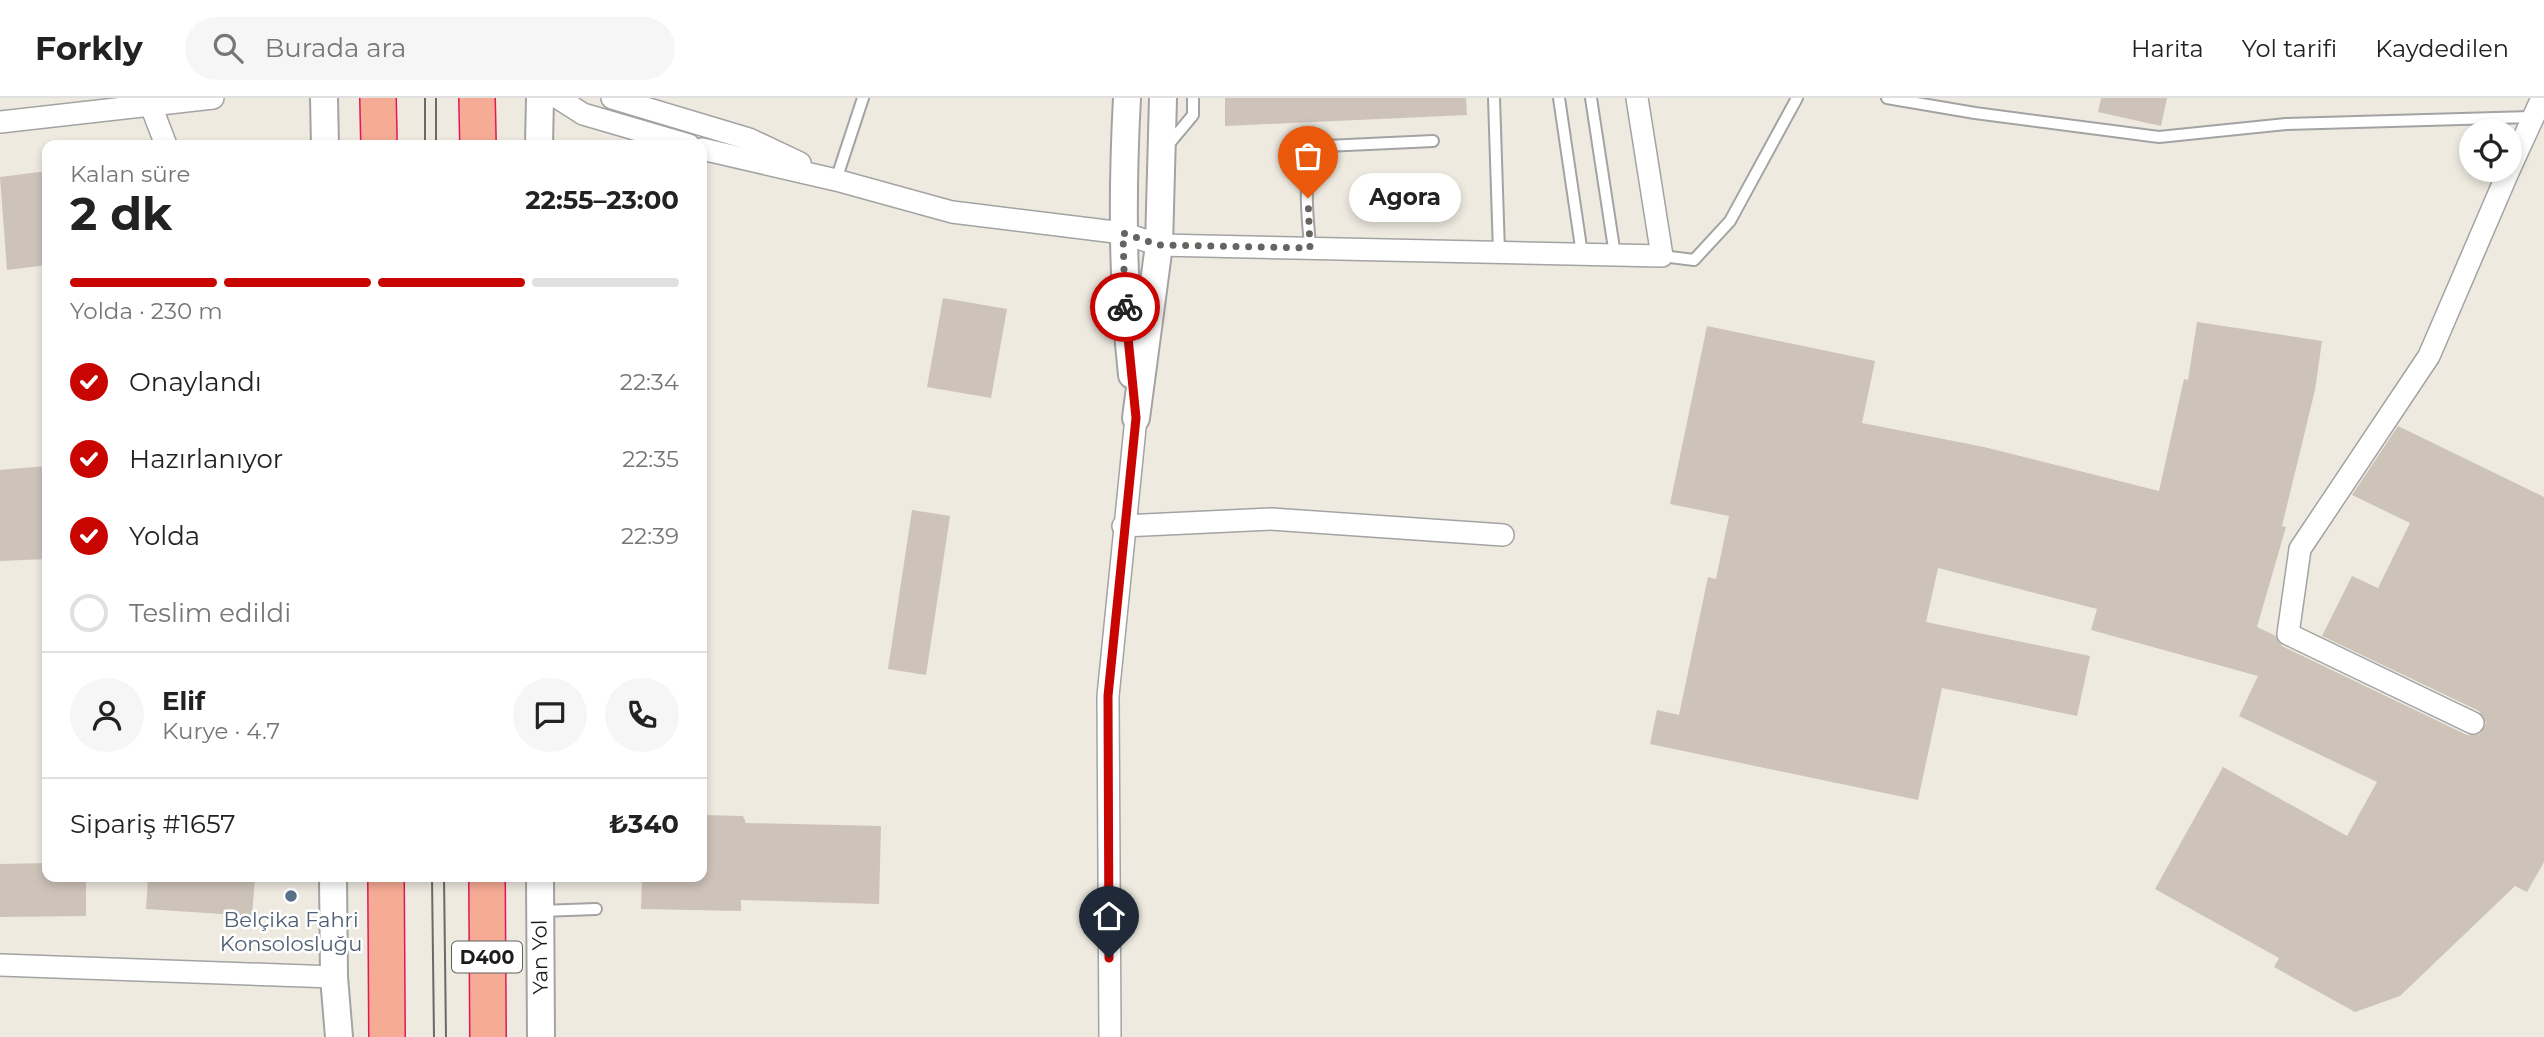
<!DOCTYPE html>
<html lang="tr">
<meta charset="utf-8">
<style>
:root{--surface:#fff;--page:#f6f6f6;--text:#222;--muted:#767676;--line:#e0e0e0;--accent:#c80500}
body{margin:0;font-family:Montserrat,sans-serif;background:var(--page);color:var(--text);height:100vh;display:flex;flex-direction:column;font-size:26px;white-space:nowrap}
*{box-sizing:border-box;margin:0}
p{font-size:23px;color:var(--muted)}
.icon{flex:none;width:38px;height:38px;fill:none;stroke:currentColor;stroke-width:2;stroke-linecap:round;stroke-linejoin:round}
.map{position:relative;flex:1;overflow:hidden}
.drawer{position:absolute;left:42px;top:42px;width:665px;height:742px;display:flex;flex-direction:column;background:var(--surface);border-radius:14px;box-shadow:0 4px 10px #0003}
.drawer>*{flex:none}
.buttons{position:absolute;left:2459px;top:21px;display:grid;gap:14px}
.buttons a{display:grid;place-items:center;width:63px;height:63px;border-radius:50%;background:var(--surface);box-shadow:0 4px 10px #0003;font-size:35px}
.pin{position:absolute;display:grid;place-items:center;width:60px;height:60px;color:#fff;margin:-72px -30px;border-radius:50% 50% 50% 0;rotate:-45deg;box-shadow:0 0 7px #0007}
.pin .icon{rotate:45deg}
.courier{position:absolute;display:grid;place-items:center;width:70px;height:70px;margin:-35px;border:5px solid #c80500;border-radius:50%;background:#fff;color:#222;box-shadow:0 2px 9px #0007}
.bubble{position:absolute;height:49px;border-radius:24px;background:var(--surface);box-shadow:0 4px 10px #0003;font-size:23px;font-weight:700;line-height:49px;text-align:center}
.headline em{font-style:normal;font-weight:700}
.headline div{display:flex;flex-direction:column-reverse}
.headline{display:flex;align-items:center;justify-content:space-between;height:119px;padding:0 28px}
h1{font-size:46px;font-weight:700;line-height:52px}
.bar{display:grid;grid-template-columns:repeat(4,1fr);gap:10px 7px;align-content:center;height:84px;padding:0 28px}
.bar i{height:9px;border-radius:5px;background:var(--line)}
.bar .current{background:var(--accent)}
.bar p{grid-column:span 4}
.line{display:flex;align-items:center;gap:18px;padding:0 28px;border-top:2px solid var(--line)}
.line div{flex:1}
.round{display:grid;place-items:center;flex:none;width:74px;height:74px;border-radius:37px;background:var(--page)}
ol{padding:0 28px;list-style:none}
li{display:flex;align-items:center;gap:21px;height:77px}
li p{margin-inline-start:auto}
li .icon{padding:7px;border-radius:50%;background:var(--accent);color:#fff;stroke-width:4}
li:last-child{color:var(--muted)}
li i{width:38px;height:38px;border:4px solid var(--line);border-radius:50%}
header{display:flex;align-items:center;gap:42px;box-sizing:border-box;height:98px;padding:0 35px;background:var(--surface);border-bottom:2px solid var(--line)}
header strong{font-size:33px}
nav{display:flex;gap:38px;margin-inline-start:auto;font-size:24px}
.search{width:490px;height:63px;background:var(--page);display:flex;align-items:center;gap:18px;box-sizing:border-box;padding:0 24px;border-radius:38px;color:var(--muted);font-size:26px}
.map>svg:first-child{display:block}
.building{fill:#cec3b9}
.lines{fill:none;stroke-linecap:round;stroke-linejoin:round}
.service-casing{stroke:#a3a3a3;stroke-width:14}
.minor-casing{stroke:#a3a3a3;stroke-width:24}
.tertiary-casing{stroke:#a3a3a3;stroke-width:30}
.trunk-casing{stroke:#e21757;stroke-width:38}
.service{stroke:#fff;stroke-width:10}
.minor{stroke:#fff;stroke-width:21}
.tertiary{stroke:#fff;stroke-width:26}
.trunk{stroke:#f6ab94;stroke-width:35}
.tram{stroke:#6a6a6a;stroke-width:2}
.done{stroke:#666461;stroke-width:7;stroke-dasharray:0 12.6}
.route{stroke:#c80500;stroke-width:9}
.service-dot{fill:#5c6f8a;stroke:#fff;stroke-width:2.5}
.labels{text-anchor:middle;stroke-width:5;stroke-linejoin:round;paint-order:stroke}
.shield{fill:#fff;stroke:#606060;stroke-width:2}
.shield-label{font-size:19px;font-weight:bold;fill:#1c1c1c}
.service-label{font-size:21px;fill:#4e5e75;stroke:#fff}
.street-label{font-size:21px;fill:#1c1c1c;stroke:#fff}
</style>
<header>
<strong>Forkly</strong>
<div class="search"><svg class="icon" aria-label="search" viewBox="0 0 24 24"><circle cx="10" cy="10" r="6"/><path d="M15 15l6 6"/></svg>Burada ara</div>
<nav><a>Harita</a><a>Yol tarifi</a><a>Kaydedilen</a></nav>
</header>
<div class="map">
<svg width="2544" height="939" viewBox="0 0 2544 939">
<rect width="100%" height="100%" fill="#eeeae0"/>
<g class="building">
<path d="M1225,0H1466L1467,17L1225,28Z"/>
<path d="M2101,0H2167L2161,28L2098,14Z"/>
<path d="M47,73V167L7,172L0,79Z"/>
<path d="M943,200L1007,211L991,300L927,289Z"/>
<path d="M2197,224L2322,243L2315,292L2282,428L2286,429L2257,529L2276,538L2282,548L2467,637L2480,636L2486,625L2479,613L2322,538L2352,478L2378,490L2410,425L2352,397L2398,328L2544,399V764L2527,794L2515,788L2400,898L2355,914L2274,869L2279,860L2155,791L2223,669L2347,738L2377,684L2239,618L2258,578L2091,532L2097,511L1938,470L1926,524L2090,558L2077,618L1942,590L1918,702L1650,646L1657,612L1679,617L1708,479L1716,481L1729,418L1670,406L1707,228L1875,263L1862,325L1984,349L2159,393L2184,281L2188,282Z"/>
<path d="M47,368V461L0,463V372Z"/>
<path d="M912,412L950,418L926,577L888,571Z"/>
<path d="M702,717L743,718L746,725L881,728L879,806L741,802V813L641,811L642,779H702Z"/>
<path d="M47,765V779H86V818L0,819V766Z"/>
<path d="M148,779H255L252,818L146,811Z"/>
</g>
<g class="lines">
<g class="service-casing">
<g id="service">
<path d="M1494,0L1499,154"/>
<path d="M1559,0L1582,156"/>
<path d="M1591,0L1615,157"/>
<path d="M1887,0L1975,15L2159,39L2286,26L2531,19"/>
<path d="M1168,47L1193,17V0"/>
<path d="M836,82L863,0"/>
<path d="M1310,150C1309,122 1297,63 1326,48L1433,43"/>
<path d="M1662,158L1694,162L1730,123L1797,0"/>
<path d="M540,813L596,811"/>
</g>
</g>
<g class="minor-casing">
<g id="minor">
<path d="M148,0L166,47"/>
<path d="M558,0L583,16L689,47"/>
<path d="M612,0L749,41L800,65"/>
<path d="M0,24L213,0"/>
<path d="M702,51L836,82L952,114L1123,135L1159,147L1662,158L1637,0"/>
<path d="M2510,70L2542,0"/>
<path d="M1123,428L1271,421L1503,437"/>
<path d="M2473,625L2288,536L2300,451L2429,258L2509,72"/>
<path d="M0,867L334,879"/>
<path d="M1110,939L1108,598L1136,320"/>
</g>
</g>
<g class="tertiary-casing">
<g id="tertiary">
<path d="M324,0L325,47"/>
<path d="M1127,0C1122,93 1122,184 1132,277"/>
<path d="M539,47L540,0"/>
<path d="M1136,320L1159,147L1163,0"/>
<path d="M333,779L334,879L339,939"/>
<path d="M540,779L541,939"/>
</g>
</g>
<g class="trunk-casing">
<g id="trunk">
<path d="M378,0L379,47"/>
<path d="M477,0L478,47"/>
<path d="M386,779L387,939"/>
<path d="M487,779L488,939"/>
</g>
</g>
<use href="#service" class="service"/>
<use href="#minor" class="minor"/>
<use href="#tertiary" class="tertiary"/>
<use href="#trunk" class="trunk"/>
<g class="tram">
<path d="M425,0V47"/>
<path d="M436,0V47"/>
<path d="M432,779L434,939"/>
<path d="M444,779L446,939"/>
</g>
</g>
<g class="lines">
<path class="done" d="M1125,209L1123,135L1159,147L1310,150L1308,100"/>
<path class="route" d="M1109,860L1108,598L1136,320L1125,209"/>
</g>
<circle class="service-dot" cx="291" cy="798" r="7"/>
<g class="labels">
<rect class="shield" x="452" y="843.5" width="70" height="31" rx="5"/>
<g class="shield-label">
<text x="487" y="866">D400</text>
</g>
<g class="service-label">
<text x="291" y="829">Belçika Fahri<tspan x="291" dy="24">Konsolosluğu</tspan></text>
</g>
<g class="street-label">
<text transform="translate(540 859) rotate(-91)" y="7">Yan Yol</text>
</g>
</g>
</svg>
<div class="buttons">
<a><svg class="icon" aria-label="locate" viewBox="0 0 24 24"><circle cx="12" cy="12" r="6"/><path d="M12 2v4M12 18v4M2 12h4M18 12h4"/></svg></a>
</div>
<div class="pin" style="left:1308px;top:100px;background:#ea580c"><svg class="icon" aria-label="bag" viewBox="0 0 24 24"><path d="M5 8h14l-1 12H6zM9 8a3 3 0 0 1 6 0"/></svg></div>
<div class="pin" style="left:1109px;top:860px;background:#1f2937"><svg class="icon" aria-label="home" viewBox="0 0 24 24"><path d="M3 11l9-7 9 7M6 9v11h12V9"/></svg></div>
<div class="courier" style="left:1125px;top:209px"><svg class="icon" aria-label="bike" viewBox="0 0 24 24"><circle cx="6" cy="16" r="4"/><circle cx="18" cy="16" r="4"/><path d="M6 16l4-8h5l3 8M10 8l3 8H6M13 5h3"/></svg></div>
<div class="bubble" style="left:1349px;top:75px;width:112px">Agora</div>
<section class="drawer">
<div class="headline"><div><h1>2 dk</h1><p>Kalan süre</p></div><em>22:55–23:00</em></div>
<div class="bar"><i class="current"></i><i class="current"></i><i class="current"></i><i></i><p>Yolda · 230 m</p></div>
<ol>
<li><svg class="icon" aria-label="check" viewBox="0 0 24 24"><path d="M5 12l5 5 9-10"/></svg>Onaylandı<p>22:34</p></li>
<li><svg class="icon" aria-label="check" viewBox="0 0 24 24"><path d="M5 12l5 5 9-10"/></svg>Hazırlanıyor<p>22:35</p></li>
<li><svg class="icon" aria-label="check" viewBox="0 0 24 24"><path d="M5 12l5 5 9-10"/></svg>Yolda<p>22:39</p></li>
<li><i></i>Teslim edildi</li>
</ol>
<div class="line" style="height:126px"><a class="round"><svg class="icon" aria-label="person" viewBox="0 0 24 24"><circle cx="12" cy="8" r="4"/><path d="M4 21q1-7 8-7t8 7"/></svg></a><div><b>Elif</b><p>Kurye · 4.7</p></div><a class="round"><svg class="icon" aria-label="chat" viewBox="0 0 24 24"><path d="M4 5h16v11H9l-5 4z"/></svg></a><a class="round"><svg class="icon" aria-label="phone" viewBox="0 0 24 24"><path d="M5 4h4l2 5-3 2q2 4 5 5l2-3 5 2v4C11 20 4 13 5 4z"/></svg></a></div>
<div class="line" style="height:91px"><div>Sipariş #1657</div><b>₺340</b></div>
</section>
</div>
